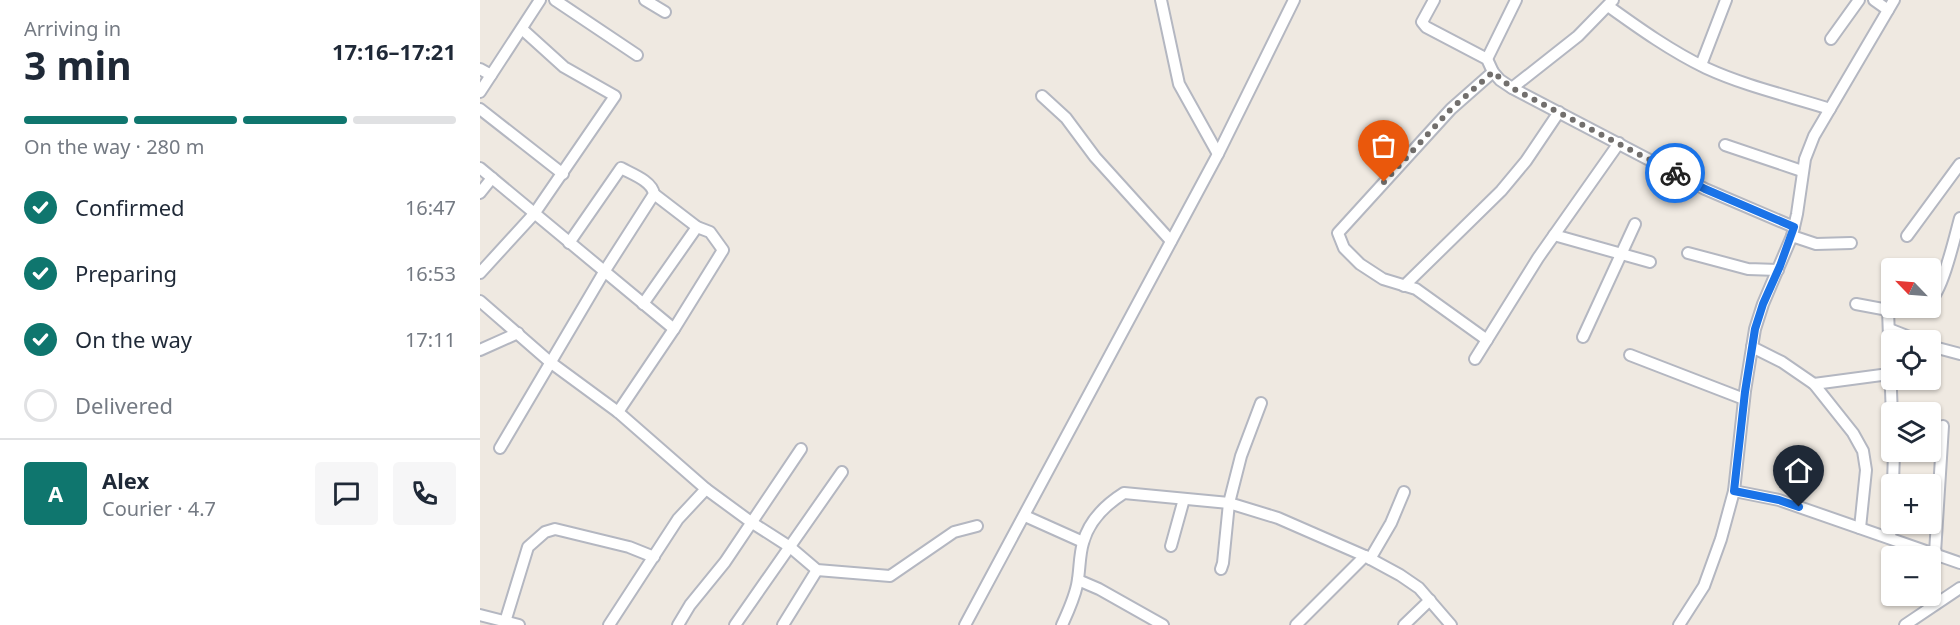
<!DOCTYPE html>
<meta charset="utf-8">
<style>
:root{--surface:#fff;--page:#f6f6f7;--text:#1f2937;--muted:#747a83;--line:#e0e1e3;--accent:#0f766e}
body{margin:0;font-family:"Noto Sans",sans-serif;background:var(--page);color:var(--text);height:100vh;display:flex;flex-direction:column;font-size:22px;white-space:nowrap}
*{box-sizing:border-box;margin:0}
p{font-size:20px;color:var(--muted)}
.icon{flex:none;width:33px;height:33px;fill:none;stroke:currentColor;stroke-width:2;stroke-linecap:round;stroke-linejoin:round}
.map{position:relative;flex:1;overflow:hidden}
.side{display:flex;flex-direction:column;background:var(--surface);width:480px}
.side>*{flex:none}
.needle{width:39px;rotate:295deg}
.fabs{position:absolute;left:1401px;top:258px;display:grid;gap:12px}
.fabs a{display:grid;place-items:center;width:60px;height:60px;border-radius:6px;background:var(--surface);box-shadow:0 2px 4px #0004;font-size:30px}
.pin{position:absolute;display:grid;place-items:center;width:51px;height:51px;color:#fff;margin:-62px -26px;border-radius:50% 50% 50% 0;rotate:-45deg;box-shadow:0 0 6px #0007}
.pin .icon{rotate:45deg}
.courier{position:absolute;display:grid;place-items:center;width:60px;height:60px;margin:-30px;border:4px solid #1a73e8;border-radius:50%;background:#fff;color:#222;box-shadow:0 2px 8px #0007}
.head em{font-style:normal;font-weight:700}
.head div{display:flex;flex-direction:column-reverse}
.head{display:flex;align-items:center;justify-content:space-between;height:102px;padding:0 24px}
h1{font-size:39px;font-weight:700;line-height:45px}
.bar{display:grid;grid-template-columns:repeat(4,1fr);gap:9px 6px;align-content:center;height:72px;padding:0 24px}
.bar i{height:8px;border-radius:4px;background:var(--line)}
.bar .active{background:var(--accent)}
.bar p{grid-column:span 4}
.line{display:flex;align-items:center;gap:15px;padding:0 24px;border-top:2px solid var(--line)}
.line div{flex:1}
.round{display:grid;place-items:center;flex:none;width:63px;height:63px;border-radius:6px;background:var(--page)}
ol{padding:0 24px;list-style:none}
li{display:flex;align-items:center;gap:18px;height:66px}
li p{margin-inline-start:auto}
li .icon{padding:6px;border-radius:50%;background:var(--accent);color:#fff;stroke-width:4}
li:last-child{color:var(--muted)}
li i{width:33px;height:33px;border:3px solid var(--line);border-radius:50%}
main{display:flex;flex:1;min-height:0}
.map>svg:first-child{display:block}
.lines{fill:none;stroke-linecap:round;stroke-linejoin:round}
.street-casing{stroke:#b4b7c1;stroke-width:14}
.street{stroke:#fff;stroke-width:10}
.done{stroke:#726f6d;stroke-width:6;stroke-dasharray:0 10.8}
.route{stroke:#1a73e8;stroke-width:8}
</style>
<main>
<section class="side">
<div class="head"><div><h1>3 min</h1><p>Arriving in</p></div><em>17:16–17:21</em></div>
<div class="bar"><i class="active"></i><i class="active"></i><i class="active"></i><i></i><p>On the way · 280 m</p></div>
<ol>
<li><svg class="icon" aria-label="check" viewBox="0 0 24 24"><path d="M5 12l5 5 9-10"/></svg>Confirmed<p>16:47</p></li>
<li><svg class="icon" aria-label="check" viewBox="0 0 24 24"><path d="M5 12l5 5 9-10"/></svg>Preparing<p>16:53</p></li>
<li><svg class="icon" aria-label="check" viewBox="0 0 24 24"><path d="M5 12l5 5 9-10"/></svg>On the way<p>17:11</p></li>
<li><i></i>Delivered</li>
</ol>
<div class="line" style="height:108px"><b class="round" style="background:var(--accent);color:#fff">A</b><div><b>Alex</b><p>Courier · 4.7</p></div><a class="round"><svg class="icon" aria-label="chat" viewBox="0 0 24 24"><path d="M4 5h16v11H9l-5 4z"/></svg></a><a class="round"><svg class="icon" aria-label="phone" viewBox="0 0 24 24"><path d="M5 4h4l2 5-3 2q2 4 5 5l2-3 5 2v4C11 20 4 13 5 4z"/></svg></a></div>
</section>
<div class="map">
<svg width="1480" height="625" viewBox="0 0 1480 625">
<rect width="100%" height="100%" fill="#efe9e1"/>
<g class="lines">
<g class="street-casing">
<g id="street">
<path d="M75,0L157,55"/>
<path d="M165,0L185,12"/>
<path d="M681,0L699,84L738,154"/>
<path d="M954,0L942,22L946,27L1007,59L1013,72L1020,80L1032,88L1225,189L1314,227"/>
<path d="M1394,0L1408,10"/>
<path d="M1128,6C1160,29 1191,51 1226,68C1265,86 1309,96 1350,109"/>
<path d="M1351,39L1379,0"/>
<path d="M1007,59L1036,0"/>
<path d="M1221,65L1246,0"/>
<path d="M0,69L11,75"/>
<path d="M1032,88L1098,36L1133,0"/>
<path d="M0,92L60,0"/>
<path d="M562,96L586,118L615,157L691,241"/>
<path d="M0,109L83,174"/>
<path d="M1245,145L1322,171"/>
<path d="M0,168L194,329"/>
<path d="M0,193L12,178"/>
<path d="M1074,235L1170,262"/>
<path d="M1312,236L1336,244L1371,243"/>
<path d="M1427,236L1480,164"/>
<path d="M1208,253L1268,269L1298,270"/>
<path d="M0,273L54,214L135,96L84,67L42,29"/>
<path d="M924,286L1021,191L1046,161L1079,112"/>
<path d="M0,301L70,362L138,412L226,489L198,519L129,625"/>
<path d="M1450,301C1463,290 1475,236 1480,218"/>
<path d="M163,304L217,227"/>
<path d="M1376,304L1408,310L1435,308"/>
<path d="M1408,310L1412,417"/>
<path d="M1409,329L1437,340"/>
<path d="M1103,337L1155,224"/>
<path d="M1007,340L936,289L903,279L880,264L864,248L858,233L971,109L1013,72"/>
<path d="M1450,346L1480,354"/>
<path d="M1272,347L1302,362L1334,384L1373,433L1383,451L1386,470L1380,528"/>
<path d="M0,350L38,333"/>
<path d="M1150,355L1264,399"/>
<path d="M995,359L1058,258L1139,143"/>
<path d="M1334,384L1409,374"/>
<path d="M138,412L194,329L243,250L230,232L217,227L174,194"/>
<path d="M20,448L124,272L174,194C172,181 152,174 141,168L89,243"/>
<path d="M1413,484L1414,452"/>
<path d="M226,489L271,522L310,547L337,570L410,576L474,532L497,526"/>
<path d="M1254,491L1299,500L1480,563"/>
<path d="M545,516L603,542"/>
<path d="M1410,538L1412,511"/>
<path d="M691,546L704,499"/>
<path d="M1455,553L1463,426"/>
<path d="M890,559L911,523L924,492"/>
<path d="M741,569L743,563L749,503L761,456L781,403"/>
<path d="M598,580L619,589L683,625"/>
<path d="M0,615L39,625"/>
<path d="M25,622L48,547L65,532L75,529L149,547L174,557"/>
<path d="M198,625L210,605L245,562L321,449"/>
<path d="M255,625L362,472"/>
<path d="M303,625L337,570"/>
<path d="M485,625L738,154L814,0"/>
<path d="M582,625C588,612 594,599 597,585C600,571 599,556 603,543C609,520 625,505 644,493L749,503L798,518L885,556L920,575L939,588L971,625"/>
<path d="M816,625L885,556"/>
<path d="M924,625L950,600"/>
<path d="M1199,625L1224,586L1241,539L1254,491L1265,391L1275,329L1283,304L1312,236L1317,214L1325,159L1334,136L1414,0"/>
<path d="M1425,625L1480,588"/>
</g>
</g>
<use href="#street" class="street"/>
</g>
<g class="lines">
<path class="done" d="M904,182L971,109L1013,72L1032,88L1195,173"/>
<path class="route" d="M1195,173L1225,189L1314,227L1300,266L1283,304L1275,329L1265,392L1254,491L1299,500L1319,507"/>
</g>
</svg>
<div class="fabs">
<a><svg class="needle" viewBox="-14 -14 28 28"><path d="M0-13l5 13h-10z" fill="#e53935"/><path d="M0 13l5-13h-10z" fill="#747a83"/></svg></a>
<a><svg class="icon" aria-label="locate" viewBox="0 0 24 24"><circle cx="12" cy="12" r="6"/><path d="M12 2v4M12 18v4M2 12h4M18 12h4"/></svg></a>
<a><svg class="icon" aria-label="layers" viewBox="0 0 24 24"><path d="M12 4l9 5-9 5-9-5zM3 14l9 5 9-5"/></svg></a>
<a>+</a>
<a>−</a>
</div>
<div class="pin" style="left:904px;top:182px;background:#ea580c"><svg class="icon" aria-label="bag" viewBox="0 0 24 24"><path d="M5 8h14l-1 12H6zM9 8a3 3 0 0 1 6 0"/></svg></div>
<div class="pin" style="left:1319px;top:507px;background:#1f2937"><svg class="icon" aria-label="home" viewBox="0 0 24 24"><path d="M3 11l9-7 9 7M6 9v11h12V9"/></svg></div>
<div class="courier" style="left:1195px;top:173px"><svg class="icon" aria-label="bike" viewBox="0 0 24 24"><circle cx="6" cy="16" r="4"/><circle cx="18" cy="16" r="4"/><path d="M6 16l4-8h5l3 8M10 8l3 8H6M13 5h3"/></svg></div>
</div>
</main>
